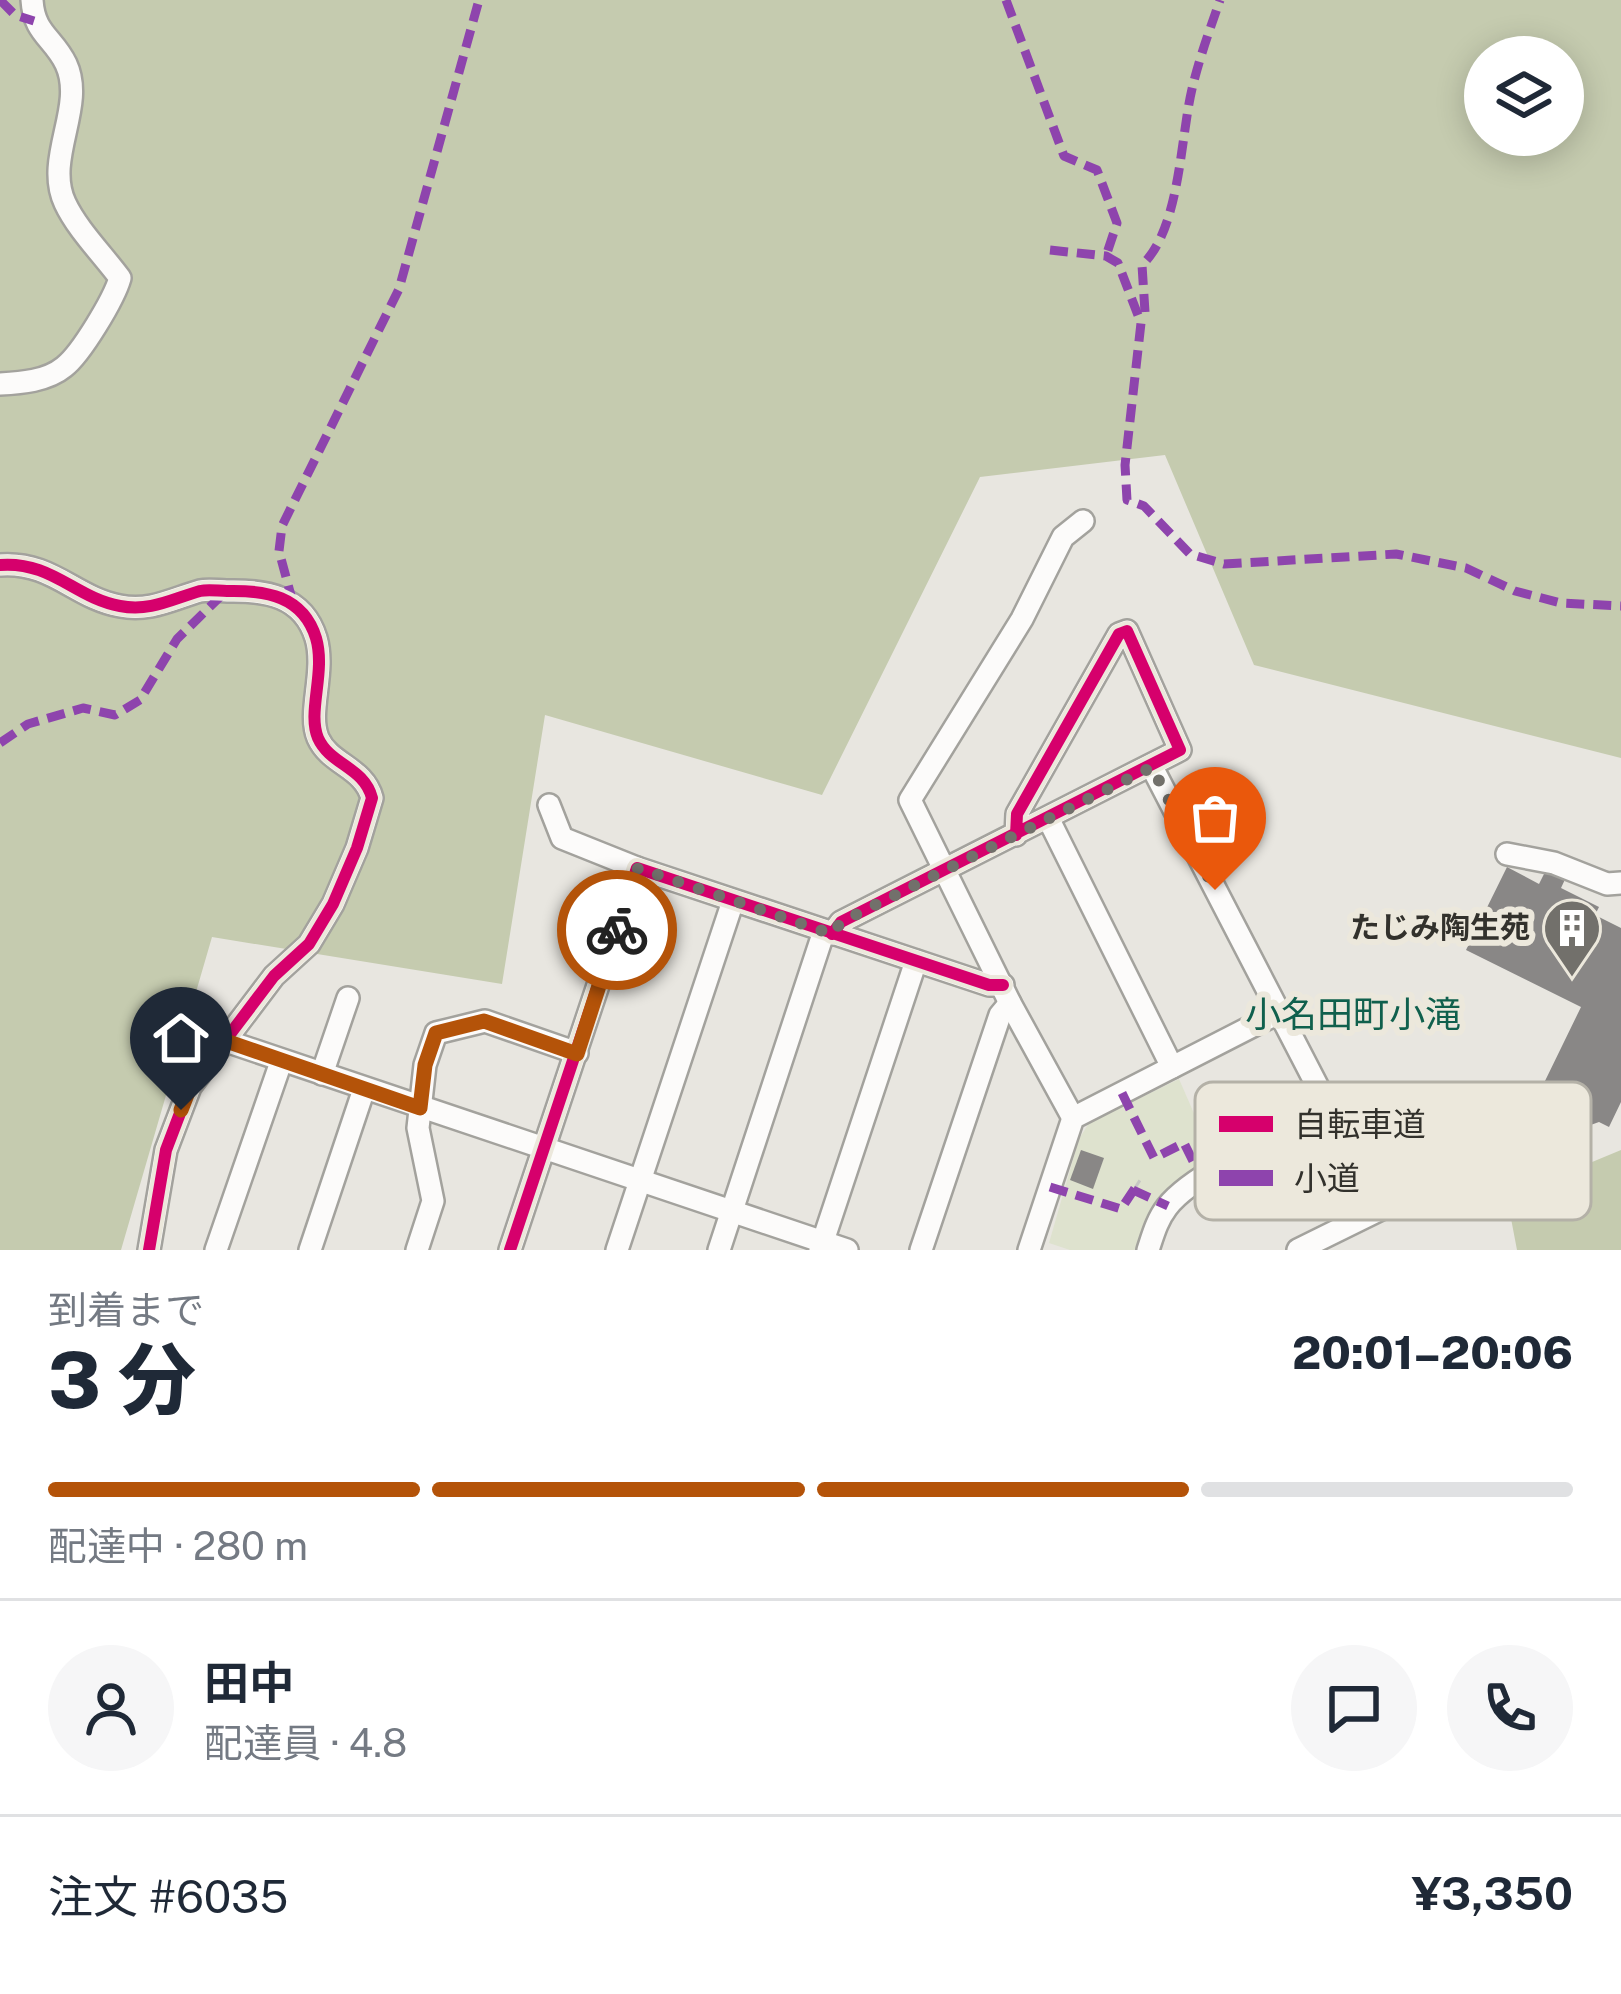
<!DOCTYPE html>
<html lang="ja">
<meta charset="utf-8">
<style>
:root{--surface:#fff;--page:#f6f6f7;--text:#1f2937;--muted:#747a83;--line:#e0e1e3;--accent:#b45309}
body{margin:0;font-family:"Public Sans","Noto Sans JP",sans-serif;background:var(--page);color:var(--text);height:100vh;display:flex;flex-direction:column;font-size:45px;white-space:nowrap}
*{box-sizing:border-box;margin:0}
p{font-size:39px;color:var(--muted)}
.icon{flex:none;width:66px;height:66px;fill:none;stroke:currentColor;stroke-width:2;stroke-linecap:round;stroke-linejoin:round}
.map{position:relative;height:1250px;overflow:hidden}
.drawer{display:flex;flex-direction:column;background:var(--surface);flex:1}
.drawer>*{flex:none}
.fabs{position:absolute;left:1464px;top:36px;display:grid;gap:24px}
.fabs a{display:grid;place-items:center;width:120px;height:120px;border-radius:50%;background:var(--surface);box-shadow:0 6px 30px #0003;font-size:60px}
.pin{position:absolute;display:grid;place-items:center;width:102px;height:102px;color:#fff;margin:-123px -51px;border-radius:50% 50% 50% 0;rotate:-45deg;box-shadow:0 0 12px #0007}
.pin .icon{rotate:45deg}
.courier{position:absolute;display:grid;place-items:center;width:120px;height:120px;margin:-60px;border:9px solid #b45309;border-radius:50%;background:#fff;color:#222;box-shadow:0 3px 15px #0007}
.overview em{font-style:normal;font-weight:800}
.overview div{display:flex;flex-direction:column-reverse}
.overview{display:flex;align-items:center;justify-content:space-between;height:204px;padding:0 48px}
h1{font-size:78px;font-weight:800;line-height:90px}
.bar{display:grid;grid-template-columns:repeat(4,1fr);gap:18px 12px;align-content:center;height:144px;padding:0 48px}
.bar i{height:15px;border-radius:9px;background:var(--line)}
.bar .selected{background:var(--accent)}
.bar p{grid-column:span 4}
.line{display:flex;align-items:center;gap:30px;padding:0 48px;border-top:3px solid var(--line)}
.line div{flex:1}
.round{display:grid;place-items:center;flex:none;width:126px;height:126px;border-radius:63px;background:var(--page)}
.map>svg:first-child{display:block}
.green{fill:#dee2ce}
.forest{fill:#c5cbaf;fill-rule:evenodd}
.building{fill:#898786}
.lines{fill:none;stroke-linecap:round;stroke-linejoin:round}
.minor-casing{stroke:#a3a29d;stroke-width:26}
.path{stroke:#c6c6c4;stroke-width:3;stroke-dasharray:9 6;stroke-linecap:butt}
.minor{stroke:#fcfbfa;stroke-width:21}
.quiet{stroke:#8e44ad;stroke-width:9;stroke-dasharray:18 9;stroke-linecap:butt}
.cycleway-casing{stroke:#ece8dc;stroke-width:20}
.cycleway{stroke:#d6006c;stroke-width:12}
.done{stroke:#72706b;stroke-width:12;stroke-dasharray:0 21.6}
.route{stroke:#b45309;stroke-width:15}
.labels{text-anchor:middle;stroke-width:12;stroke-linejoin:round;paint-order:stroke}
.poi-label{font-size:30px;font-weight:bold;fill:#32312c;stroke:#ece8dc;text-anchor:end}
.quarter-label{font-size:36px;fill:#10604d;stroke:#ece8dc}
.key{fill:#ece8dc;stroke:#b4b1a7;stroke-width:3}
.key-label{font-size:33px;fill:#32312c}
</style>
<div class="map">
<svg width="1621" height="1250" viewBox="0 0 1621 1250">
<rect width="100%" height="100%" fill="#e8e6e0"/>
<path class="green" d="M1179,1079L1213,1157C1172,1180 1151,1207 1135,1250H1070L1049,1243L1079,1139L1089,1123Z"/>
<g class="forest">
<path d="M0,0H1621V758L1254,665L1165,455L980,477L822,795L545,715L502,984L212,937L121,1250H0ZM1485,57H1563V135H1485Z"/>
<path d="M1621,1150V1250H1517L1505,1187L1544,1182Z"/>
</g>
<g class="building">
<path d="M1549,864L1568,873L1561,888L1599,907L1595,915L1621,928V1102L1609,1127L1599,1122L1560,1136L1526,1120L1581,1007L1466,950L1507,867L1539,884Z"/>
<path d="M1081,1150L1104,1158L1093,1189L1070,1180Z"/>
</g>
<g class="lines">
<g class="minor-casing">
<g id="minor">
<path d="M0,384C21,383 47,381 64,367C81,354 114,299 120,278C103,255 77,229 65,203C44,158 86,107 66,64C53,37 34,34 32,0"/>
<path d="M0,565C52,561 75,598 120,606C150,612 172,599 200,591C209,589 218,591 227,591C266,590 303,596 316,638C326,672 307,712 318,738C330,765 364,767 372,798L357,848L333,904L309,944L274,976L190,1087L166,1150L149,1250"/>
<path d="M1152,767L1381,1209L1298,1250"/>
<path d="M549,805L562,838L637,868"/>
<path d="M1049,820L1172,1067"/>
<path d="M1507,854L1554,863L1607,884L1621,883"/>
<path d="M832,934L841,922L1180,750L1127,631L1119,634L1017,814L1016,835"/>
<path d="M226,1041L847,1250"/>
<path d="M322,1074L348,998"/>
<path d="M1073,1118L1010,1003L910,800L1022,619L1063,537L1083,521"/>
<path d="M216,1250L281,1062"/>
<path d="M310,1250L364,1089"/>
<path d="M417,1250L433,1201L418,1128L425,1065L436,1033L485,1021L577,1053"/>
<path d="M510,1250L637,868L989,985H1003"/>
<path d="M617,1250L733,901"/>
<path d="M719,1250L824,931"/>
<path d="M820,1250L916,961"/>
<path d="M921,1250L1000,1015L1010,1003"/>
<path d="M1029,1250L1073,1118L1278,1013"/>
<path d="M1148,1250C1153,1235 1157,1220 1167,1207C1196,1170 1285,1135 1329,1113"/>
</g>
</g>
<path class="path" d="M1135,1188L1142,1177"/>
<use href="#minor" class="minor"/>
<g class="quiet">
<path d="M0,0L15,15L34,21"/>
<path d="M1006,0L1064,156L1097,170L1117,223L1106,256"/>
<path d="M1050,250L1106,256L1118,263L1141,323L1125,465L1127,500L1144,506L1190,554L1224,564L1396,554L1466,568L1515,591L1561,603L1621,606"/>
<path d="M1145,312L1142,265C1180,229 1180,140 1192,89C1199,59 1210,29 1220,0"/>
<path d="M293,603L279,551L282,526L399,289L479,0"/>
<path d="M0,743L28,724L83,708L115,715L140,700L177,639L226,591"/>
<path d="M1122,1093L1154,1158L1184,1143L1196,1167"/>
<path d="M1050,1187L1121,1209L1135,1188"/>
<path d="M1133,1190L1168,1206"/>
</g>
<g class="cycleway-casing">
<g id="cycleway">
<path d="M0,565C52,561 75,598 120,606C150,612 172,599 200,591C209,589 218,591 227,591C266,590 303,596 316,638C326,672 307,712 318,738C330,765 364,767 372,798L357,848L333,904L309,944L274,976L190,1087L166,1150L149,1250"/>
<path d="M832,934L841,922L1180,750L1127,631L1119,634L1017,814L1016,835"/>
<path d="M510,1250L637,868L989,985H1003"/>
</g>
</g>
<use href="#cycleway" class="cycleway"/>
</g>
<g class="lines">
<path class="done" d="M617,930L638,868L832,934L841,922L1152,767L1215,890"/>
<path class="route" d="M181,1110L190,1087L226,1041L420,1108L425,1065L436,1033L484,1021L577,1054L617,930"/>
</g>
<defs>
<g id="building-pin" transform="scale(3)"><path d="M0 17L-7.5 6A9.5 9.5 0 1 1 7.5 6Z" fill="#72706b" stroke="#ece8dc"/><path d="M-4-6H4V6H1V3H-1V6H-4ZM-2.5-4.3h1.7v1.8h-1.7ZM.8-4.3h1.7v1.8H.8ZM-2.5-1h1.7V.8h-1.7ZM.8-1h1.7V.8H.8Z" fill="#fff"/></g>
</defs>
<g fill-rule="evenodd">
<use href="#building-pin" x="1572" y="928"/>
</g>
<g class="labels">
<g class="poi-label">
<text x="1530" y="938">たじみ陶生苑</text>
</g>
<g class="quarter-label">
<text x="1353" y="1027">小名田町小滝</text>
</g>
</g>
<rect x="1195" y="1082" width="396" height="138" rx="18" class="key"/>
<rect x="1219" y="1116" width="54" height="16" fill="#d6006c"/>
<rect x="1219" y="1170" width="54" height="16" fill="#8e44ad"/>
<g class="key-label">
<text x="1294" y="1136">自転車道</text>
<text x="1294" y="1190">小道</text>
</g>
</svg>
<div class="fabs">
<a><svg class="icon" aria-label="layers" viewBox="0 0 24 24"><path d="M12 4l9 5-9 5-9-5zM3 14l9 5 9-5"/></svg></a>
</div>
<div class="pin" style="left:1215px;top:890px;background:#ea580c"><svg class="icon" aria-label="bag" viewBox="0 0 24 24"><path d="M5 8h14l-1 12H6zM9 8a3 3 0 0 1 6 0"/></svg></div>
<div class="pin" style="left:181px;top:1110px;background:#1f2937"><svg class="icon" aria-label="home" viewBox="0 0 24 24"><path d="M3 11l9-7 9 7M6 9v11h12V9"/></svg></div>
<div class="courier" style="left:617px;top:930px"><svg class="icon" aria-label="bike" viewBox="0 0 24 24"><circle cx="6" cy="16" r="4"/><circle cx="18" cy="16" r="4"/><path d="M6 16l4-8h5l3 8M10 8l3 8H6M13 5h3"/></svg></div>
</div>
<section class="drawer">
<div class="overview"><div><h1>3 分</h1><p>到着まで</p></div><em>20:01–20:06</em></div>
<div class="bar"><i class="selected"></i><i class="selected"></i><i class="selected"></i><i></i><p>配達中 · 280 m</p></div>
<div class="line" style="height:216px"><a class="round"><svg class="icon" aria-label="person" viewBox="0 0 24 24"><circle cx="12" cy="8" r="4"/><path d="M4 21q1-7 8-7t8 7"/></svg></a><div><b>田中</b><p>配達員 · 4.8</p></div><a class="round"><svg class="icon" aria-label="chat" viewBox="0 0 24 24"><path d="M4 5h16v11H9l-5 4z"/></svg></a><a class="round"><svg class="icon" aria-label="phone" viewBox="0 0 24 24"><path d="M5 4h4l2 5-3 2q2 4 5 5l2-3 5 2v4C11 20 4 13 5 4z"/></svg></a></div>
<div class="line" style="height:156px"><div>注文 #6035</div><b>¥3,350</b></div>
</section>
